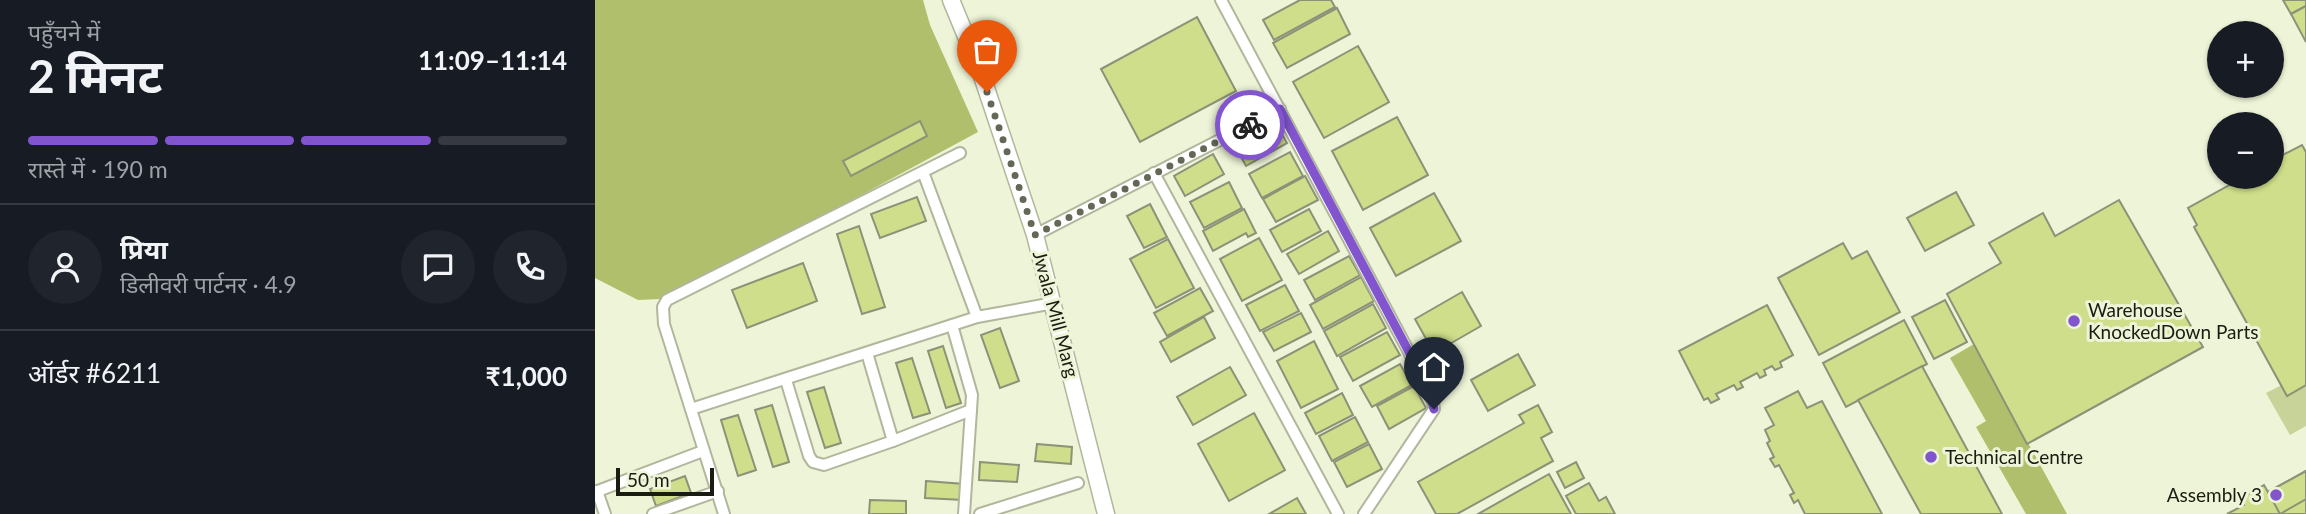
<!DOCTYPE html>
<html lang="hi">
<meta charset="utf-8">
<style>
:root{--surface:#171b24;--page:#20242c;--text:#f1f3f6;--muted:#9ea1a6;--line:#363941;--accent:#8255ce}
body{margin:0;font-family:Lato,"Noto Sans Devanagari",sans-serif;background:var(--page);color:var(--text);height:100vh;display:flex;flex-direction:column;font-size:26px;white-space:nowrap}
*{box-sizing:border-box;margin:0}
p{font-size:23px;color:var(--muted)}
.icon{flex:none;width:38px;height:38px;fill:none;stroke:currentColor;stroke-width:2;stroke-linecap:round;stroke-linejoin:round}
.map{position:relative;flex:1;overflow:hidden}
.details{display:flex;flex-direction:column;background:var(--surface);width:595px}
.details>*{flex:none}
.tools{position:absolute;left:1612px;top:21px;display:grid;gap:14px}
.tools a{display:grid;place-items:center;width:77px;height:77px;border-radius:50%;background:var(--surface);box-shadow:0 2px 5px #0004;font-size:35px}
.scale{position:absolute;left:21px;bottom:18px;width:98px;box-sizing:border-box;padding-left:7px;border:4px solid #1a1c12;border-top:0;font-size:19px;line-height:24px;white-space:nowrap;color:#1a1c12;-webkit-text-stroke:5px #edf4d7;paint-order:stroke}
.pin{position:absolute;display:grid;place-items:center;width:60px;height:60px;color:#fff;margin:-72px -30px;border-radius:50% 50% 50% 0;rotate:-45deg;box-shadow:0 0 7px #0007}
.pin .icon{rotate:45deg}
.courier{position:absolute;display:grid;place-items:center;width:70px;height:70px;margin:-35px;border:5px solid #8255ce;border-radius:50%;background:#fff;color:#222;box-shadow:0 2px 9px #0007}
.overview em{font-style:normal;font-weight:700}
.overview div{display:flex;flex-direction:column-reverse}
.overview{display:flex;align-items:center;justify-content:space-between;height:119px;padding:0 28px}
h1{font-size:46px;font-weight:700;line-height:52px}
.bar{display:grid;grid-template-columns:repeat(4,1fr);gap:10px 7px;align-content:center;height:84px;padding:0 28px}
.bar i{height:9px;border-radius:5px;background:var(--line)}
.bar .current{background:var(--accent)}
.bar p{grid-column:span 4}
.line{display:flex;align-items:center;gap:18px;padding:0 28px;border-top:2px solid var(--line)}
.line div{flex:1}
.round{display:grid;place-items:center;flex:none;width:74px;height:74px;border-radius:37px;background:var(--page)}
main{display:flex;flex:1;min-height:0}
.map>svg:first-child{display:block}
.green{fill:#c7d398}
.forest{fill:#b0bf6b}
.building{fill:#cede8a;stroke:#8c9278;stroke-width:2}
.lines{fill:none;stroke-linecap:round;stroke-linejoin:round}
.street-casing{stroke:#b1b79c;stroke-width:14}
.secondary-casing{stroke:#b1b79c;stroke-width:19}
.street{stroke:#fff;stroke-width:10}
.secondary{stroke:#fff;stroke-width:16}
.done{stroke:#646857;stroke-width:7;stroke-dasharray:0 12.6}
.route{stroke:#8255ce;stroke-width:9}
.poi-dot{fill:#8255ce;stroke:#edf4d7;stroke-width:2.5}
.labels{text-anchor:middle;stroke-width:6;stroke-linejoin:round;paint-order:stroke}
.poi-label{font-size:19px;fill:#1a1c12;stroke:#edf4d7;text-anchor:start}
.street-label{font-size:19px;fill:#1a1c12;stroke:#edf4d7}
</style>
<main>
<section class="details">
<div class="overview"><div><h1>2 मिनट</h1><p>पहुँचने में</p></div><em>11:09–11:14</em></div>
<div class="bar"><i class="current"></i><i class="current"></i><i class="current"></i><i></i><p>रास्ते में · 190 m</p></div>
<div class="line" style="height:126px"><a class="round"><svg class="icon" aria-label="person" viewBox="0 0 24 24"><circle cx="12" cy="8" r="4"/><path d="M4 21q1-7 8-7t8 7"/></svg></a><div><b>प्रिया</b><p>डिलीवरी पार्टनर · 4.9</p></div><a class="round"><svg class="icon" aria-label="chat" viewBox="0 0 24 24"><path d="M4 5h16v11H9l-5 4z"/></svg></a><a class="round"><svg class="icon" aria-label="phone" viewBox="0 0 24 24"><path d="M5 4h4l2 5-3 2q2 4 5 5l2-3 5 2v4C11 20 4 13 5 4z"/></svg></a></div>
<div class="line" style="height:91px"><div>ऑर्डर #6211</div><b>₹1,000</b></div>
</section>
<div class="map">
<svg width="1711" height="514" viewBox="0 0 1711 514">
<rect width="100%" height="100%" fill="#edf4d7"/>
<path class="green" d="M1687,385L1693,395L1711,385V426L1695,435L1671,393Z"/>
<g class="forest">
<path d="M0,0H328L335,25L383,132L220,220L65,299L43,300L0,278Z"/>
<path d="M1379,344L1472,514H1431L1381,427L1391,421L1355,358Z"/>
</g>
<g class="building">
<path d="M705,0H736L740,7L679,40L668,20Z"/>
<path d="M1688,0H1711V6L1696,14Z"/>
<path d="M1711,6V42L1696,14Z"/>
<path d="M742,8L755,34L692,68L678,43Z"/>
<path d="M602,17L641,91L545,142L506,69Z"/>
<path d="M763,46L794,102L729,138L698,82Z"/>
<path d="M802,117L833,175L768,210L737,151Z"/>
<path d="M325,121L332,136L256,176L248,161Z"/>
<path d="M680,122L692,143L651,166L639,144Z"/>
<path d="M1707,145L1711,152V385L1692,396L1599,227L1602,225L1593,208L1649,177H1676V161Z"/>
<path d="M695,152L708,176L667,198L654,174Z"/>
<path d="M618,154L629,174L590,196L579,176Z"/>
<path d="M710,176L723,200L681,222L668,199Z"/>
<path d="M634,182L647,208L609,228L595,202Z"/>
<path d="M1361,192L1379,225L1330,251L1312,218Z"/>
<path d="M839,193L866,241L801,276L775,228Z"/>
<path d="M322,197L331,221L285,238L276,214Z"/>
<path d="M1524,200L1608,347L1432,444L1352,294L1406,263L1394,243L1448,213L1460,236Z"/>
<path d="M555,204L572,237L549,248L532,216Z"/>
<path d="M649,209L661,233L653,237L651,233L618,251L608,231Z"/>
<path d="M714,209L726,231L687,252L675,230Z"/>
<path d="M264,226L290,307L267,314L242,234Z"/>
<path d="M733,231L744,251L704,274L692,254Z"/>
<path d="M664,238L687,280L647,301L625,259Z"/>
<path d="M573,239L599,288L561,308L535,259Z"/>
<path d="M1248,243L1257,259L1272,251L1305,312L1224,355L1183,278Z"/>
<path d="M754,256L765,275L720,300L709,280Z"/>
<path d="M208,263L222,301L152,328L137,290Z"/>
<path d="M766,277L779,301L728,329L715,305Z"/>
<path d="M690,285L704,311L665,331L651,305Z"/>
<path d="M605,288L618,311L572,336L559,313Z"/>
<path d="M867,292L886,326L839,353L820,319Z"/>
<path d="M1350,300L1372,342L1339,359L1317,317Z"/>
<path d="M778,304L791,328L742,356L729,331Z"/>
<path d="M1172,305L1198,355L1185,362L1187,367L1180,370L1177,366L1169,370L1171,375L1165,378L1162,373L1145,382L1148,387L1142,390L1139,385L1121,394L1124,399L1116,403L1113,398L1109,400L1084,351Z"/>
<path d="M706,313L716,332L679,351L668,332Z"/>
<path d="M609,317L620,338L576,362L565,342Z"/>
<path d="M1309,320L1332,364L1251,407L1228,363Z"/>
<path d="M405,328L424,381L405,388L386,335Z"/>
<path d="M792,332L805,355L758,381L745,357Z"/>
<path d="M719,341L743,389L706,408L682,361Z"/>
<path d="M348,346L366,403L351,408L333,351Z"/>
<path d="M923,354L940,385L893,411L876,380Z"/>
<path d="M317,358L335,413L318,418L301,363Z"/>
<path d="M805,364L817,385L777,407L765,386Z"/>
<path d="M1327,366L1407,514H1326L1263,400Z"/>
<path d="M635,367L651,395L598,425L582,397Z"/>
<path d="M819,386L831,408L794,429L782,406Z"/>
<path d="M229,387L246,443L230,448L212,392Z"/>
<path d="M1203,391L1212,408L1227,401L1287,514H1210L1203,500L1199,503L1195,495L1199,493L1184,465L1180,467L1175,459L1179,457L1172,443L1175,441L1170,430L1179,425L1170,408Z"/>
<path d="M747,393L758,415L721,434L710,413Z"/>
<path d="M177,405L194,462L178,467L160,410Z"/>
<path d="M943,405L957,432L946,438L958,461L862,514H841L823,482L929,423L924,415Z"/>
<path d="M659,413L690,470L634,501L603,444Z"/>
<path d="M143,415L161,470L143,476L126,420Z"/>
<path d="M760,417L773,442L737,461L724,436Z"/>
<path d="M442,444L477,447L476,464L440,461Z"/>
<path d="M774,444L787,469L752,487L739,462Z"/>
<path d="M385,462L424,465L422,482L384,480Z"/>
<path d="M981,462L989,478L970,488L962,472Z"/>
<path d="M1711,471V514H1632L1649,505L1645,498L1669,485L1673,492Z"/>
<path d="M1711,471V499L1685,514L1673,492Z"/>
<path d="M954,474L976,514H883Z"/>
<path d="M90,476L96,493L61,506L55,489Z"/>
<path d="M331,481L369,484L368,500L330,498Z"/>
<path d="M994,483L1004,501L1011,497L1020,514H981L971,496Z"/>
<path d="M702,498L711,514H674Z"/>
<path d="M275,500L311,501V514H274Z"/>
</g>
<g class="lines">
<g class="street-casing">
<g id="street">
<path d="M626,0L814,352L838,402L839,409L769,514"/>
<path d="M328,172L382,317"/>
<path d="M559,173L743,514"/>
<path d="M440,235L685,109"/>
<path d="M272,353L298,441"/>
<path d="M191,380L214,456L218,462L229,465L298,441L376,410L377,395L357,325"/>
<path d="M96,409L382,317L459,303"/>
<path d="M2,491L10,514"/>
<path d="M0,492L108,451"/>
<path d="M58,514L123,491"/>
<path d="M129,514L69,324L68,307L72,300L365,153"/>
<path d="M369,514L376,410"/>
<path d="M385,514L483,483"/>
</g>
</g>
<g class="secondary-casing">
<path id="secondary" d="M356,0L385,70L440,235L511,514"/>
</g>
<use href="#street" class="street"/>
<use href="#secondary" class="secondary"/>
</g>
<g class="lines">
<path class="done" d="M392,92L440,235L655,125"/>
<path class="route" d="M655,125L685,109L814,352L835,394L839,409"/>
</g>
<g class="poi-dot">
<circle cx="1479" cy="321" r="7"/>
<circle cx="1336" cy="457" r="7"/>
<circle cx="1681" cy="495" r="7"/>
</g>
<g class="labels">
<g class="poi-label">
<text x="1493" y="317">Warehouse<tspan x="1493" dy="22">KnockedDown Parts</tspan></text>
<text x="1350" y="464">Technical Centre</text>
<text x="1667" y="502" text-anchor="end">Assembly 3</text>
</g>
<g class="street-label">
<text transform="translate(461 314) rotate(75)" y="7">Jwala Mill Marg</text>
</g>
</g>
</svg>
<div class="tools">
<a>+</a>
<a>−</a>
</div>
<div class="scale">50 m</div>
<div class="pin" style="left:392px;top:92px;background:#ea580c"><svg class="icon" aria-label="bag" viewBox="0 0 24 24"><path d="M5 8h14l-1 12H6zM9 8a3 3 0 0 1 6 0"/></svg></div>
<div class="pin" style="left:839px;top:409px;background:#1f2937"><svg class="icon" aria-label="home" viewBox="0 0 24 24"><path d="M3 11l9-7 9 7M6 9v11h12V9"/></svg></div>
<div class="courier" style="left:655px;top:125px"><svg class="icon" aria-label="bike" viewBox="0 0 24 24"><circle cx="6" cy="16" r="4"/><circle cx="18" cy="16" r="4"/><path d="M6 16l4-8h5l3 8M10 8l3 8H6M13 5h3"/></svg></div>
</div>
</main>
